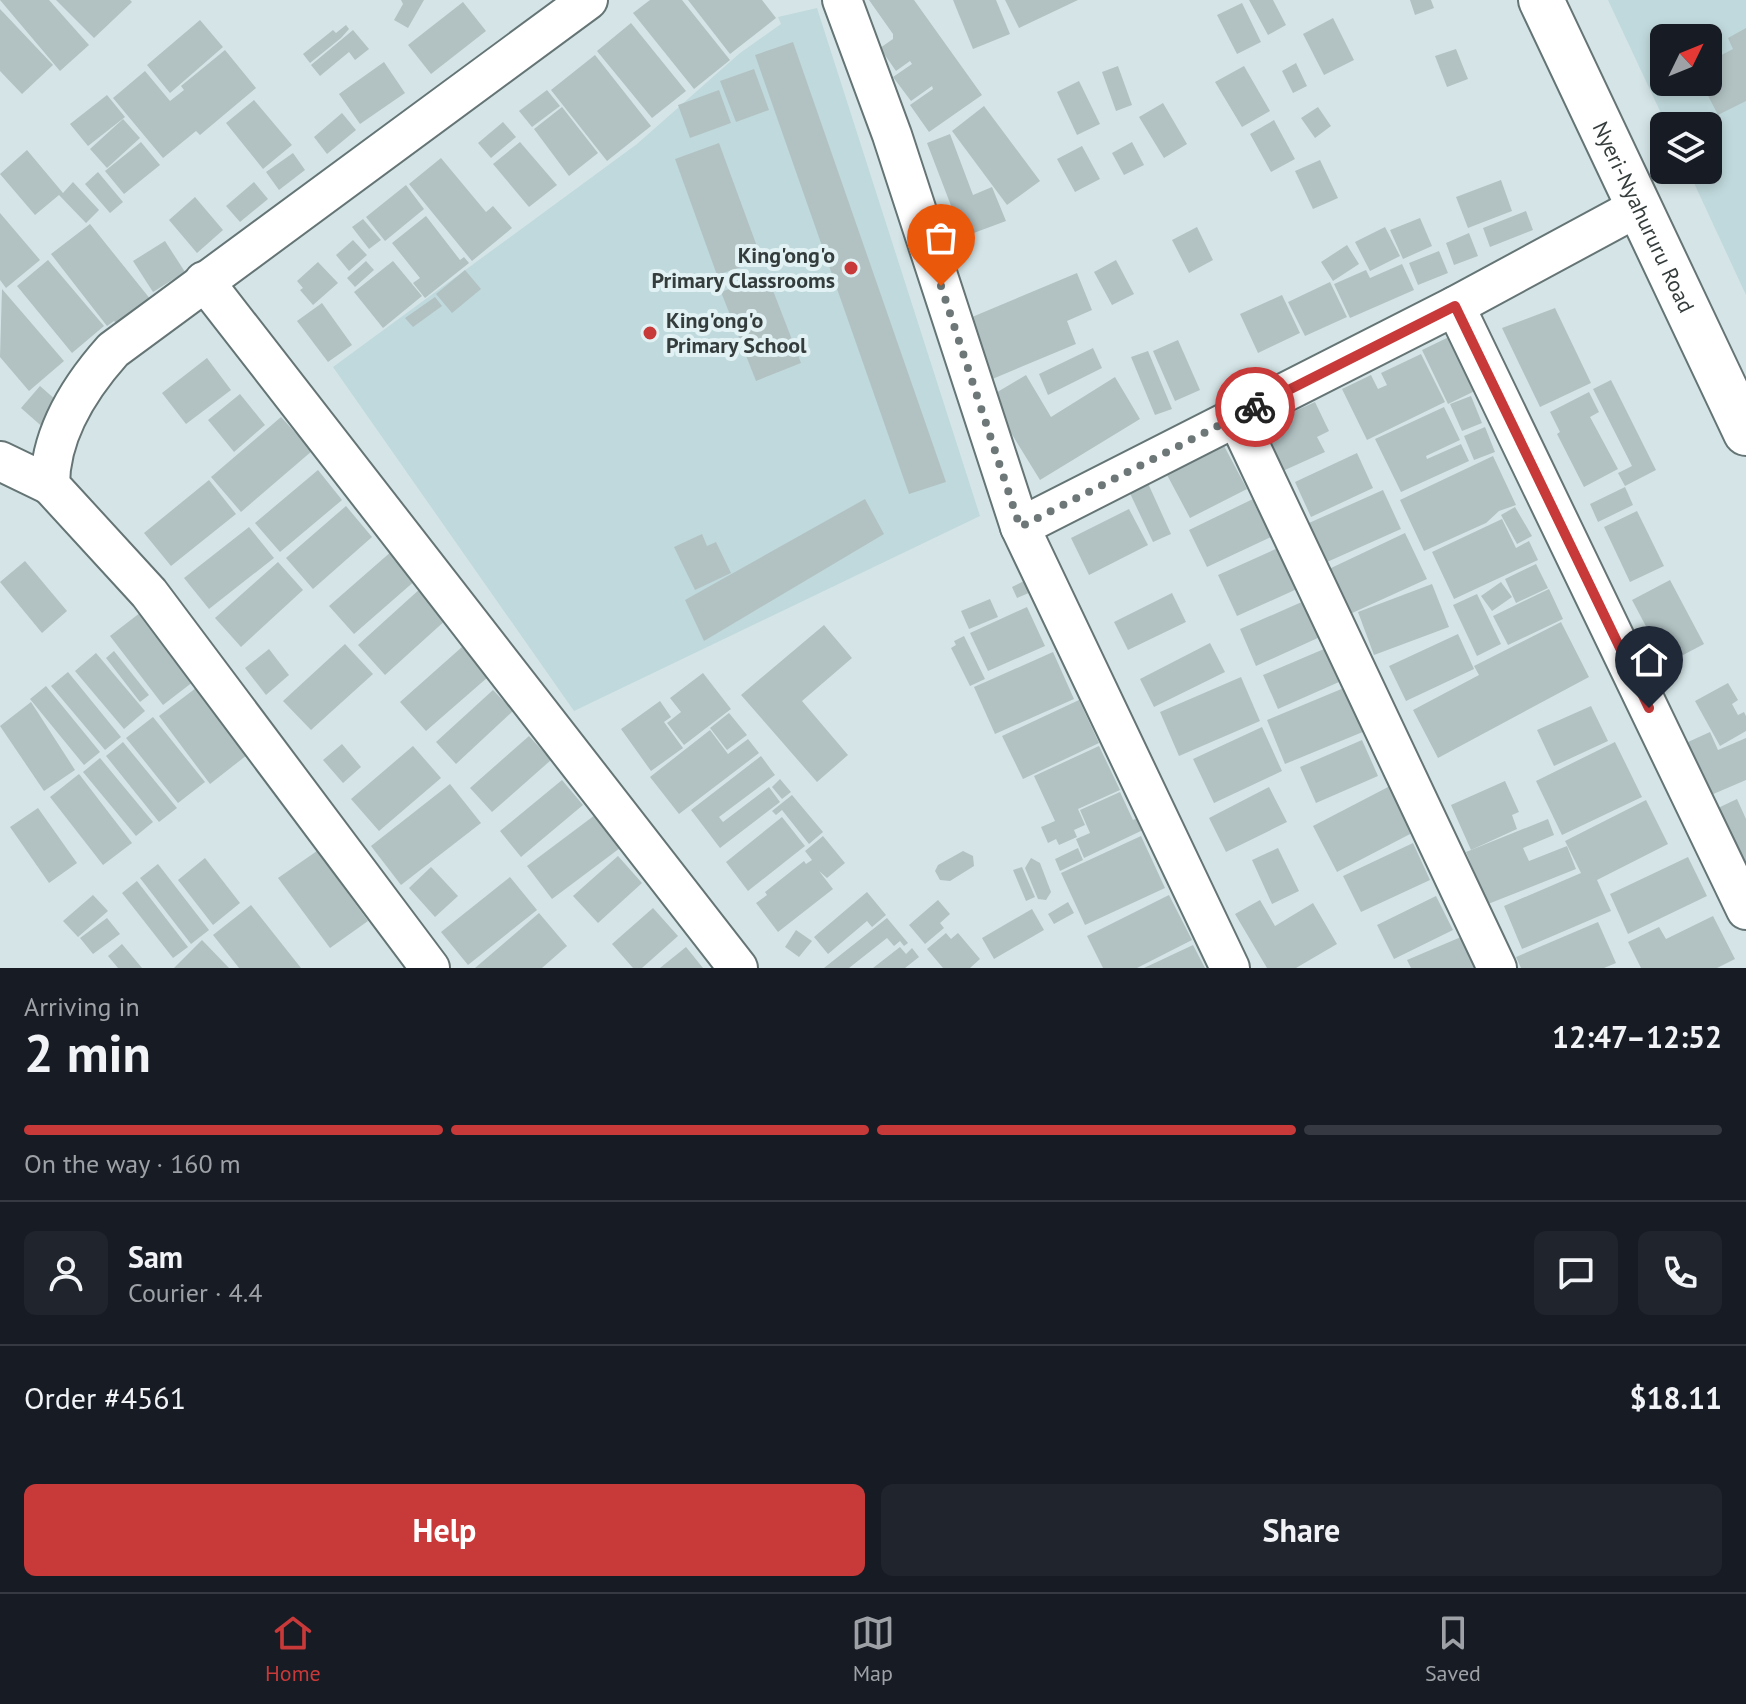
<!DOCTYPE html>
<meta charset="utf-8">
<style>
:root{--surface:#171b24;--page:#20242c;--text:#f1f3f6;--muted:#9ea1a6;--line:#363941;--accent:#c83939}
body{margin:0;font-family:"PT Sans",sans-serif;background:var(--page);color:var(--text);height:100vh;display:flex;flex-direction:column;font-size:30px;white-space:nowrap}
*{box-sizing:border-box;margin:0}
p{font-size:26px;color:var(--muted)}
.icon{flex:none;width:44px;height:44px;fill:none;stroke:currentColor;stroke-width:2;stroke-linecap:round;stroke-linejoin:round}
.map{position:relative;height:968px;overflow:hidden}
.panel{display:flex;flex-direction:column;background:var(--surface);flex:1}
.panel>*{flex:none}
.needle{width:52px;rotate:47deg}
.buttons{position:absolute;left:1650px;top:24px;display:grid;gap:16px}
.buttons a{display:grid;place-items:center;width:72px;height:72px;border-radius:12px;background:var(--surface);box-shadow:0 4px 12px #0003;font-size:40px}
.pin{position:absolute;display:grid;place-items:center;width:68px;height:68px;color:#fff;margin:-82px -34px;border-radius:50% 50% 50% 0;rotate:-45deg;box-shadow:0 0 8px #0007}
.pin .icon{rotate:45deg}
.courier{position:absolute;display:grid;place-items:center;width:80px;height:80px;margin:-40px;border:6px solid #c83939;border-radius:50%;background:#fff;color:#222;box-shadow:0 2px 10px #0007}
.head em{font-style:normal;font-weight:700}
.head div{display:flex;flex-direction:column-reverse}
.head{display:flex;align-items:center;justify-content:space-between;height:136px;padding:0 24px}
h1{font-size:52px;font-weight:700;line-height:60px}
.bar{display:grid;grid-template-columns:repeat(4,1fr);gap:12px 8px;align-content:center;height:96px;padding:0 24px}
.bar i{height:10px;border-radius:6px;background:var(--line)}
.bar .selected{background:var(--accent)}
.bar p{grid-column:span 4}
.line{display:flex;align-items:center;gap:20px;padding:0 24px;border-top:2px solid var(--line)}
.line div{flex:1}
.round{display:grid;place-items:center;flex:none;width:84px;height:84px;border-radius:12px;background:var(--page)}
.button{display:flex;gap:16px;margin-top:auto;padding:16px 24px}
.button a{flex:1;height:92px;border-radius:12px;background:var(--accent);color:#fff;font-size:32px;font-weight:700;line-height:92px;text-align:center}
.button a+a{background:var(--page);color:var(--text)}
.tabs{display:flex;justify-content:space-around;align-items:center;height:112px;border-top:2px solid var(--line);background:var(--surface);font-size:22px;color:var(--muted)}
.tabs a{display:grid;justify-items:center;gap:4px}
.tabs .selected{color:var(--accent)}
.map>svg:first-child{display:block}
.built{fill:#c0d9dc;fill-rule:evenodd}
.building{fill:#b2c2c3}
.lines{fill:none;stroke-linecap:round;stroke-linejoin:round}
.minor-casing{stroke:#657475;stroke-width:42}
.major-casing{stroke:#657475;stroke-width:48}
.minor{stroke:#fff;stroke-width:38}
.major{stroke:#fff;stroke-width:44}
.done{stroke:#6d7778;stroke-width:8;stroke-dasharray:0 14.4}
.route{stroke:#c83939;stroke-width:10}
.poi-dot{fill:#c83939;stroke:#e2f2f4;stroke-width:3}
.labels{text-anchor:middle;stroke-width:8;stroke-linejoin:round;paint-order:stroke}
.street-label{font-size:22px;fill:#353c3c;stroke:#e2f2f4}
.poi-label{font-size:22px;font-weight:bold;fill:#353c3c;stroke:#e2f2f4;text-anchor:end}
</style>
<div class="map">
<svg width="1746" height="968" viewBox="0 0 1746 968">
<rect width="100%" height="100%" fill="#d5e5e7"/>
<g class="built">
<path d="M1608,0H1746V295L1688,170H1708V126H1667ZM1664,38H1708V82H1664Z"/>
<path d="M817,8L980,516L574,711L333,367L637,144L740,53L781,24L778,17Z"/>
</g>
<g class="building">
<path d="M0,0H49L89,45L60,71Z"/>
<path d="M56,0H130L132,2L94,38Z"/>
<path d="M401,0H424L408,28L394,20L403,4Z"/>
<path d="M650,0H682L730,60L694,89L633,13Z"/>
<path d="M688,0H762L776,18L730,54Z"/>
<path d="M869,0H914L982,95L929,132L910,105L933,89L932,86L911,101L893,77L912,64L910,61L896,71L880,48L893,39V34Z"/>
<path d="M953,0H996L1010,34L973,49Z"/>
<path d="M1005,0H1078L1019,28Z"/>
<path d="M1249,0H1273L1286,25L1268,35Z"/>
<path d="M1410,0H1431L1434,8L1415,15Z"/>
<path d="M463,2L486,31L431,74L408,45Z"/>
<path d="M1242,3L1261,42L1237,54L1217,15Z"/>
<path d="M0,9L53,65L22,94L0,71Z"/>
<path d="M1333,18L1354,60L1324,75L1303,34Z"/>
<path d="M200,20L223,47L170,93L147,65Z"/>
<path d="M631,23L686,91L652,118L597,51Z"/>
<path d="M346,25L349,29L341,38L310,63L303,54L333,30L336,33Z"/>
<path d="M1746,28V101L1718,115L1701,82H1708V62L1733,49L1728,38Z"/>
<path d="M353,30L369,49L355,60L349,52L320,76L311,65Z"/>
<path d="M793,42L946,482L909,494L755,55Z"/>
<path d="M1456,49L1468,79L1447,87L1435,56Z"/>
<path d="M225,50L256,88L200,135L196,131L163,158L113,98L145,71L170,101L184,90L181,86Z"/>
<path d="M595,55L651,126L607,161L551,90Z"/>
<path d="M384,62L405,93L360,124L339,94Z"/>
<path d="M1296,63L1307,86L1293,93L1282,71Z"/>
<path d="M1118,66L1132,105L1116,111L1102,72Z"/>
<path d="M1244,66L1270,111L1242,127L1215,82Z"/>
<path d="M754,69L769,110L736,122L720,81Z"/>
<path d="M1079,81L1100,124L1077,135L1057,92Z"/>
<path d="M547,90L560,106L532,127L519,111Z"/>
<path d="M719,90L731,123L690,138L678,105Z"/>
<path d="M107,95L125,117L88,146L70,124Z"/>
<path d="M254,100L292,145L263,169L226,123Z"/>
<path d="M1163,103L1187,144L1164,158L1139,117Z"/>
<path d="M984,106L1040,181L1007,205L952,131Z"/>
<path d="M562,107L598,153L569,176L534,129Z"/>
<path d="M1318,107L1331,126L1315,138L1301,118Z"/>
<path d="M342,113L356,130L327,154L314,137Z"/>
<path d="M123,119L140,138L107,168L90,149Z"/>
<path d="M1274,120L1295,159L1271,172L1250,134Z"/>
<path d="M503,122L516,137L491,158L478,143Z"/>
<path d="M950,134L973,195L992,187L1006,221L963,237L927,143Z"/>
<path d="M141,142L160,165L124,194L105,171Z"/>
<path d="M520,142L557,185L529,207L493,164Z"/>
<path d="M1132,142L1144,165L1124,175L1112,153Z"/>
<path d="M719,143L762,260L717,275L675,159Z"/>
<path d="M1082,146L1100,179L1075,192L1057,159Z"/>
<path d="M27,150L63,193L73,182L99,210L86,223L59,195L35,215L0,174Z"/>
<path d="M293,153L305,170L279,190L266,172Z"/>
<path d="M441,158L486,212L493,206L512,228L472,261L409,184Z"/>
<path d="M1320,160L1338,198L1313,209L1295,171Z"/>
<path d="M98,172L123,202L110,213L85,184Z"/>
<path d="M1501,180L1512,211L1468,228L1456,197Z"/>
<path d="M254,182L268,199L240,222L226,206Z"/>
<path d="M406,185L424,209L385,241L366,217Z"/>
<path d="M195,197L223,230L197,253L169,220Z"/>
<path d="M1526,211L1533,230L1490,247L1483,228Z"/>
<path d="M0,213L40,260L6,288L0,280Z"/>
<path d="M426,216L460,260L464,257L469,263L425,298L413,283L420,278L392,243Z"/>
<path d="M1420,218L1432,246L1403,259L1390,230Z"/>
<path d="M363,219L381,240L369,249L352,227Z"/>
<path d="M90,224L151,300L119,326L114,321L107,326L51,254Z"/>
<path d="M1197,227L1213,260L1189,273L1172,240Z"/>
<path d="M1385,227L1400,256L1370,271L1355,242Z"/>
<path d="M1469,233L1478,256L1454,265L1446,243Z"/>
<path d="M353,240L367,255L349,271L336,255Z"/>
<path d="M165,241L185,272L153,292L133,261Z"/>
<path d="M1347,245L1359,264L1333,281L1321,262Z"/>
<path d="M1439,251L1448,273L1418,285L1409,263Z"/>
<path d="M48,260L104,326L72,353L17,286Z"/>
<path d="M1116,260L1134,294L1112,305L1094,272Z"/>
<path d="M366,261L374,270L355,287L347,278Z"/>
<path d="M393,261L422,296L383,328L354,292Z"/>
<path d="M318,262L338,283L313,305L300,290L303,288L297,281Z"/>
<path d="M1402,264L1414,290L1350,318L1334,284L1366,270L1370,278Z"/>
<path d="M465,270L481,289L452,313L436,294Z"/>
<path d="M1077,273L1092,310L1067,321L1076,344L990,380L965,320Z"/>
<path d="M767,275L801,363L756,381L721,292Z"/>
<path d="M1330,282L1347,317L1305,336L1288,302Z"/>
<path d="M2,289L64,361L29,391L0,357Z"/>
<path d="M1282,295L1300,333L1258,353L1240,314Z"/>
<path d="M435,297L442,306L413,327L405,318Z"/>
<path d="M322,303L352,345L328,362L297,321Z"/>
<path d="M1555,308L1591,383L1540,407L1502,328Z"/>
<path d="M1453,335L1479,389L1448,404L1422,350Z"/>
<path d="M1178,340L1200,390L1175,401L1153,351Z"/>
<path d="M1093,348L1102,368L1048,395L1039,374Z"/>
<path d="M1148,351L1172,409L1155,415L1131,357Z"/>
<path d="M1421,354L1445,402L1367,440L1342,389L1371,375L1378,389L1387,385L1381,373Z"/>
<path d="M207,358L231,390L186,424L162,393Z"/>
<path d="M1026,375L1051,417L1115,377L1140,419L1040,480L989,397Z"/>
<path d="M1611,380L1656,470L1625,486L1618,473L1632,466L1593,389Z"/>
<path d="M40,386L65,408L46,430L21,408Z"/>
<path d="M1589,392L1599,412L1590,417L1618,469L1584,487L1557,434L1560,432L1550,412Z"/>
<path d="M240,394L265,425L234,452L208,420Z"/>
<path d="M1471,396L1482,423L1462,431L1450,404Z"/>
<path d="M1315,402L1329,431L1317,437L1325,452L1276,474L1255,429Z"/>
<path d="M1444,407L1460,440L1426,456L1427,459L1461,444L1469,461L1401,492L1375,439Z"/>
<path d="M281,417L312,451L241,512L211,477Z"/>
<path d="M1485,427L1495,452L1474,460L1464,436Z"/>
<path d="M1223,444L1247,489L1190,518L1166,473Z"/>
<path d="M1357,453L1373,488L1311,517L1295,482Z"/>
<path d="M1493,456L1516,505L1499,511L1486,523L1424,551L1400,500Z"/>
<path d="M318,470L342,500L280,552L255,523Z"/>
<path d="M1146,479L1171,534L1153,542L1127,487Z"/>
<path d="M209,480L236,514L171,566L144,533Z"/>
<path d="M1625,487L1633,505L1598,522L1590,504Z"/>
<path d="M1383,490L1401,529L1327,562L1309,523Z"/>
<path d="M1255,498L1273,536L1207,567L1189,530Z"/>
<path d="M865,499L884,534L704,641L685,600Z"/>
<path d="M346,506L372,537L313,589L286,558Z"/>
<path d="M1515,507L1532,536L1517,544L1501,515Z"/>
<path d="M1129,509L1148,545L1089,575L1071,538Z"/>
<path d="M1637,511L1664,566L1630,582L1604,527Z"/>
<path d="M1502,519L1516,548L1529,541L1538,560L1454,599L1432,552Z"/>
<path d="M249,527L274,558L209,609L184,578Z"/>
<path d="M1405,533L1427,579L1350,614L1329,569Z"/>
<path d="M702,534L707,546L716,542L731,573L695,590L674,547Z"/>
<path d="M1278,548L1297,589L1237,616L1218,575Z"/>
<path d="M392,551L417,579L354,634L329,606Z"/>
<path d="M25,561L67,611L42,633L0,582Z"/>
<path d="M278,562L303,590L241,647L215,618Z"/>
<path d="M1536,564L1548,588L1516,603L1505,579Z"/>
<path d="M1026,580L1031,592L1017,598L1012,587Z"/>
<path d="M1670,580L1704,644L1666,664L1632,600Z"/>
<path d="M1501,582L1512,597L1492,611L1481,596Z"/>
<path d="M1432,584L1449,627L1374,655L1358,612Z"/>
<path d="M421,588L448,618L385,675L358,645Z"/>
<path d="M1549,589L1563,619L1508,645L1493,616Z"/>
<path d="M1172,593L1186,622L1128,650L1114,622Z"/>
<path d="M1477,594L1501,644L1477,656L1453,605Z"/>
<path d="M990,599L998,617L969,629L961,611Z"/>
<path d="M1304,601L1320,637L1256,666L1240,629Z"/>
<path d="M1027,607L1045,646L988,671L970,633Z"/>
<path d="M145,609L198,678L163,705L110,636Z"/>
<path d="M1561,622L1589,677L1438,758L1413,710L1479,675L1474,666Z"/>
<path d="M824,625L852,658L802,701L848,755L817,782L741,695Z"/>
<path d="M1458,634L1474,669L1406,701L1389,666Z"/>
<path d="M964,636L985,679L970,686L951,648L956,645L954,641Z"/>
<path d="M1210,643L1225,672L1154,707L1140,679Z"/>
<path d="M345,644L373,674L311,730L283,701Z"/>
<path d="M462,647L488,677L426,731L400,702Z"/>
<path d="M269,649L289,675L266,695L245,668Z"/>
<path d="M1324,649L1339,682L1278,709L1263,675Z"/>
<path d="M114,651L149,695L140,702L106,658Z"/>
<path d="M1053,652L1074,699L995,734L974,687Z"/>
<path d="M96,653L145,711L124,729L75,671Z"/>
<path d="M68,672L121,737L105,750L51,686Z"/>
<path d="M703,673L731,709L684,745L667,723L681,712L670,698Z"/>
<path d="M1241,677L1260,721L1179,756L1160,712Z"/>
<path d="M1728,683L1738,700L1732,704L1738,715L1744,712L1746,716V731L1720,746L1695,701Z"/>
<path d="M1351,685L1370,729L1285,764L1267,720Z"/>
<path d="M46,686L100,752L84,765L30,699Z"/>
<path d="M196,688L247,755L210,784L159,716Z"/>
<path d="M493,690L513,711L456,764L436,742Z"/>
<path d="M1079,700L1099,743L1023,779L1002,736Z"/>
<path d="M660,701L671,717L664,722L683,748L651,771L621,729Z"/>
<path d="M31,702L75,770L44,791L0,726Z"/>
<path d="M1591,706L1608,741L1554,766L1537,730Z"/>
<path d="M729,713L747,735L727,750L710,728Z"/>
<path d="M153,717L205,782L178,803L126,738Z"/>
<path d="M1262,727L1282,771L1214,803L1193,759Z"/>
<path d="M710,730L728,754L748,739L759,753L679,814L650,777Z"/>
<path d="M1710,732L1718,750L1746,738V780L1711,795L1688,742Z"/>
<path d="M529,736L551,760L492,812L470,788Z"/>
<path d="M1362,740L1378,776L1316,803L1300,767Z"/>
<path d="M123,742L177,808L159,822L106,756Z"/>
<path d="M1615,742L1642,797L1562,835L1536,781Z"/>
<path d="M342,744L361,767L343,783L323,760Z"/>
<path d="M413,746L441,778L379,831L351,799Z"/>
<path d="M1099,746L1120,790L1078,809L1085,825L1074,830L1077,837L1059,845L1056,839L1048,843L1041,827L1055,821L1034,776Z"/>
<path d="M761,756L775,775L719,817L723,822L769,787L780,802L720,848L691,810Z"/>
<path d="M100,758L153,822L136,836L83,772Z"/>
<path d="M79,774L132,843L103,865L50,797Z"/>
<path d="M780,779L791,792L782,799L772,787Z"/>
<path d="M562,780L583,805L521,857L500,831Z"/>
<path d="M1505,781L1519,812L1512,815L1517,829L1471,850L1451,805Z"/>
<path d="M450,784L481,823L401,885L371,846Z"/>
<path d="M1390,786L1414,832L1337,872L1313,826Z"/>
<path d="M1269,787L1287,822L1226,852L1209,818Z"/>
<path d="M1120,792L1133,820L1138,818L1143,830L1084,858L1076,839L1090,833L1080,810Z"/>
<path d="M792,795L823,832L809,844L782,810L776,815L772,811Z"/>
<path d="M1737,799L1746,819V865L1718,808Z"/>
<path d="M1646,800L1668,844L1597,880L1611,911L1522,949L1504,906L1581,873L1565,841Z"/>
<path d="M38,808L77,863L49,883L10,827Z"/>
<path d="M595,815L620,848L552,899L527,866Z"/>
<path d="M782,817L805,846L748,891L726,862Z"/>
<path d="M1548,819L1554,835L1523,848L1529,861L1567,846L1576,869L1488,904L1466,852Z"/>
<path d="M823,836L845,863L827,878L819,871L833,889L778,932L756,903L767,895L765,892L804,861L806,864L812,860L805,851Z"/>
<path d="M1141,836L1165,888L1085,925L1061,873Z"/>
<path d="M1413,843L1430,880L1361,912L1343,876Z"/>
<path d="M1078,848L1083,860L1060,871L1055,859Z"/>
<path d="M1278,848L1299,891L1272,904L1252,860Z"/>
<path d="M317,851L368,921L330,948L278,878Z"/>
<path d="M963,851L973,856L974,866L950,881L940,880L935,871L938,865Z"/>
<path d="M618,856L642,883L598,923L573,896Z"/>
<path d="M1688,857L1707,896L1628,934L1610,894Z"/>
<path d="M205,858L240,903L213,925L178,880Z"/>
<path d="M1031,858L1040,863L1051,892L1046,900L1038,899L1025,868Z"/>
<path d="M158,864L209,930L191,944L140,878Z"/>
<path d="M431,867L458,896L435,917L409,888Z"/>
<path d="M1022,867L1035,897L1026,901L1013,870Z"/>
<path d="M510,877L537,910L468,965L441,932Z"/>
<path d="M137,881L188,947L173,958L122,893Z"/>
<path d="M867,892L886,915L872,927L867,921L828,954L814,937Z"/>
<path d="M93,895L108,911L78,937L63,921Z"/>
<path d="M1169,895L1192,940L1137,968H1103L1087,936Z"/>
<path d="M1436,896L1453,930L1394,959L1377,925Z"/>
<path d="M938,900L950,914L940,923L944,928L925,944L909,925Z"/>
<path d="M1260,900L1275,926L1313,903L1337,944L1296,968H1267L1235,914Z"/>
<path d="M1068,902L1074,913L1054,924L1048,914Z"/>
<path d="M251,905L301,968H239L213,935Z"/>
<path d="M653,908L678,936L642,968H633L612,944Z"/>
<path d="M1032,909L1044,930L994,959L982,938Z"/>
<path d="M539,913L567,946L542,968H475Z"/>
<path d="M1713,916L1735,959L1717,968H1641L1628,942L1659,927L1666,939Z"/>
<path d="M107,918L120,934L93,954L80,938Z"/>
<path d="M887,918L908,943L904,946L900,941L894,946L887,938L849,968H824Z"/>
<path d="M1598,922L1616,963L1604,968H1521L1516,957Z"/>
<path d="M796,930L812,941L799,957L785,947Z"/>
<path d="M946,933L951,939L958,933L980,959L970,968H943L927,949Z"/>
<path d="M1468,934L1483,968H1411L1407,960Z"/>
<path d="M202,940L229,968H174Z"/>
<path d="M122,944L142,968H118L108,956Z"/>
<path d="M1193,945L1205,968H1144Z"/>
<path d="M686,947L703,968H660Z"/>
<path d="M900,947L906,954L912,948L919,957L905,968H873Z"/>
</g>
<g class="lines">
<g class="minor-casing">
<g id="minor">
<path d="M842,0L892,135L1020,527"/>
<path d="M204,281L738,968"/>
<path d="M1455,306L1746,910"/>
<path d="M1236,416L1497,968"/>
<path d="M0,461L50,485"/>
<path d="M430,968L149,593L50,485C50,433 80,387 113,350L588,0"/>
<path d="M1230,968L1020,527L1455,306L1640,206"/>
</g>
</g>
<g class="major-casing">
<g id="major">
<path id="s1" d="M1541,0L1746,433"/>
</g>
</g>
<use href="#minor" class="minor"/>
<use href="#major" class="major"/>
</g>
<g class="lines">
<path class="done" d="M941,286L1020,527L1255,407"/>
<path class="route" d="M1255,407L1455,306L1649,708"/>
</g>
<g class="poi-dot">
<circle cx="851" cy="268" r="8"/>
<circle cx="650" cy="333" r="8"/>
</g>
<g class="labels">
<g class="street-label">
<text dy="8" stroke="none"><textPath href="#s1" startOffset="240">Nyeri-Nyahururu Road</textPath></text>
</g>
<g class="poi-label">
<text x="835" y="263">King'ong'o<tspan x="835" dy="25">Primary Classrooms</tspan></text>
<text x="666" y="328" text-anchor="start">King'ong'o<tspan x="666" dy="25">Primary School</tspan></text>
</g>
</g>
</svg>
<div class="buttons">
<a><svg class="needle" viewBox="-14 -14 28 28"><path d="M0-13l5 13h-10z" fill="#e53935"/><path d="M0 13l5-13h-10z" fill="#9ea1a6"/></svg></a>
<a><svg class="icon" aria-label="layers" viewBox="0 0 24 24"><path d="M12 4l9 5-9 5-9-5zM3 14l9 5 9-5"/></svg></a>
</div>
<div class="pin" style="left:941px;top:286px;background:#ea580c"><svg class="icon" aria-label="bag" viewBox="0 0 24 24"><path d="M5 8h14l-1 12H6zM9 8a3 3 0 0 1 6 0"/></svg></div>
<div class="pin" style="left:1649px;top:708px;background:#1f2937"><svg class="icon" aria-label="home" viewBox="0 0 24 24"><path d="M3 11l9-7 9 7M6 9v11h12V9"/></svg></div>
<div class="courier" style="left:1255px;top:407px"><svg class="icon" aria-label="bike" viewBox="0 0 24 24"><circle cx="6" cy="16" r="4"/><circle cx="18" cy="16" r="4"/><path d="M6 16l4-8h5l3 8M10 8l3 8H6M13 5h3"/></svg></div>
</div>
<section class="panel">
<div class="head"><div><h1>2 min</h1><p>Arriving in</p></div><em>12:47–12:52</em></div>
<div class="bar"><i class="selected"></i><i class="selected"></i><i class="selected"></i><i></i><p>On the way · 160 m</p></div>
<div class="line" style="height:144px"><a class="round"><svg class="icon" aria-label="person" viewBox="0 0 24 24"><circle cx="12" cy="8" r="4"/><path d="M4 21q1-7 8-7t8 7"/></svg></a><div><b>Sam</b><p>Courier · 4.4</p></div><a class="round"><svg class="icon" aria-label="chat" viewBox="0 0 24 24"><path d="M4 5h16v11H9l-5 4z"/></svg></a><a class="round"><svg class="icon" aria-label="phone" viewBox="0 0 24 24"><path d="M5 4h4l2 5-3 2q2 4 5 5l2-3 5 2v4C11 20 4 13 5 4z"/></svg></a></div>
<div class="line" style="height:104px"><div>Order #4561</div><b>$18.11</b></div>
<div class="button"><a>Help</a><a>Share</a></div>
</section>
<nav class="tabs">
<a class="selected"><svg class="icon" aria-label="home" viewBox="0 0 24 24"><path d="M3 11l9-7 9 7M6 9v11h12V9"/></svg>Home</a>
<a><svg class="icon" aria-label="map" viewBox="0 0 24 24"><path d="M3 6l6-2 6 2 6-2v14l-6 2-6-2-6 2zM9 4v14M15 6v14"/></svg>Map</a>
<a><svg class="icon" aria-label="saved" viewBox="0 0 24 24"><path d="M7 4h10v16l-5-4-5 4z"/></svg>Saved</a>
</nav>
